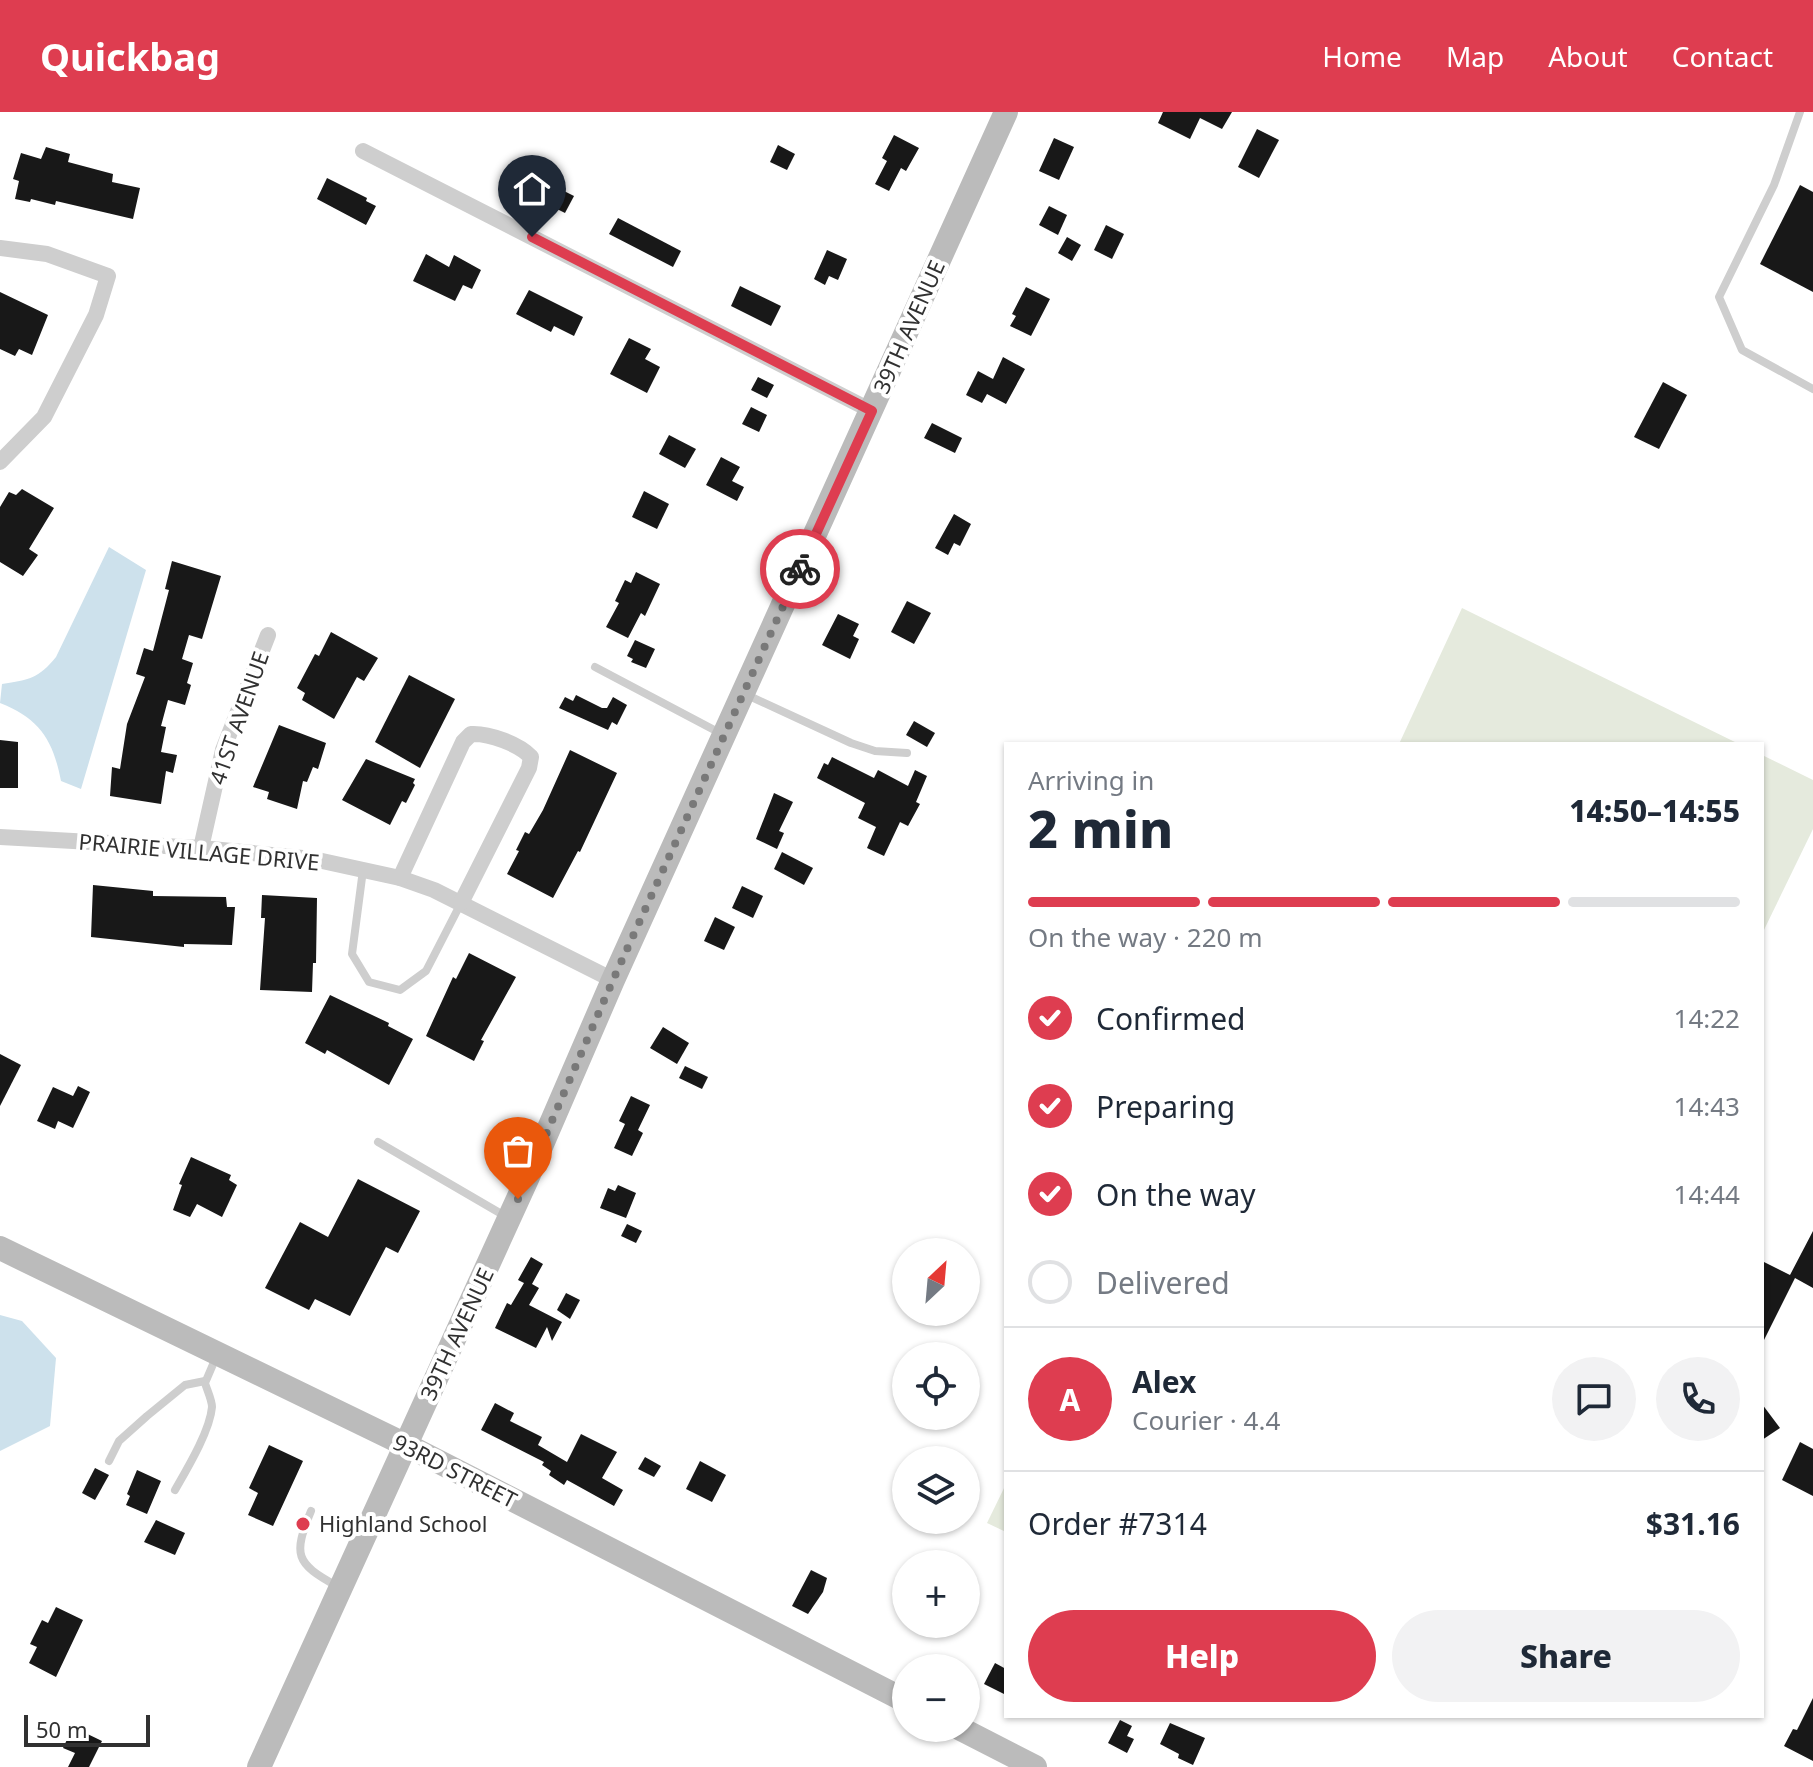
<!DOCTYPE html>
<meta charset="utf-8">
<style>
:root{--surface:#fff;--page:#f2f2f3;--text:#1f2937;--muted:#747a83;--line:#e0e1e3;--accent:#de3d50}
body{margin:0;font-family:"Noto Sans",sans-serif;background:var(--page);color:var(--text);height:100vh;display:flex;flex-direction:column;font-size:30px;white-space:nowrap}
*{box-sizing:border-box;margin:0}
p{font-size:26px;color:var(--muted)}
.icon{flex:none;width:44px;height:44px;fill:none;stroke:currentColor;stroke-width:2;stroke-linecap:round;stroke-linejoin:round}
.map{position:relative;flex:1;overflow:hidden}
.drawer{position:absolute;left:1004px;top:630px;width:760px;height:976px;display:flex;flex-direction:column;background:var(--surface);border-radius:0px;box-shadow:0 2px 6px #0004}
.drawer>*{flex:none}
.needle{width:52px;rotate:26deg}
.buttons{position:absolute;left:892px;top:1126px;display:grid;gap:16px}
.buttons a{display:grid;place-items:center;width:88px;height:88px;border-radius:50%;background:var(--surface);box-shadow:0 2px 6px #0004;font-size:40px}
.scale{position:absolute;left:24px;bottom:20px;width:126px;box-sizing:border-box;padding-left:8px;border:4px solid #313131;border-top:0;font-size:22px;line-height:28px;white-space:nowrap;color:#313131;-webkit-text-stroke:6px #fff;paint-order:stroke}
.pin{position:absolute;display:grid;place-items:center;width:68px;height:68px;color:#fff;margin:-82px -34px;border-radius:50% 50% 50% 0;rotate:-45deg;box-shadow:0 0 8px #0007}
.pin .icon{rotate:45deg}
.courier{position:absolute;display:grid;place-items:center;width:80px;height:80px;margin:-40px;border:6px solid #de3d50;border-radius:50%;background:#fff;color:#222;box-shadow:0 2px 10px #0007}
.head em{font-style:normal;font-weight:800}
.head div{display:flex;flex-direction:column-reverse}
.head{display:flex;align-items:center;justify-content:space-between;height:136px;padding:0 24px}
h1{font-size:52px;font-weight:800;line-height:60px}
.bar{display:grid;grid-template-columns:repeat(4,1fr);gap:12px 8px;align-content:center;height:96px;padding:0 24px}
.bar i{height:10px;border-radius:6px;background:var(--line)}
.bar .active{background:var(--accent)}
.bar p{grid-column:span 4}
.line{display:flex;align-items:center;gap:20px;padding:0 24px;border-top:2px solid var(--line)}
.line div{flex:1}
.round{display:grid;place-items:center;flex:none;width:84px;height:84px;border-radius:42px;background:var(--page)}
ol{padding:0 24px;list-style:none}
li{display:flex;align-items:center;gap:24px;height:88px}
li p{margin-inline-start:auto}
li .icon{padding:8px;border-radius:50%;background:var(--accent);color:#fff;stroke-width:4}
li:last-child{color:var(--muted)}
li i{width:44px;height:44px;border:4px solid var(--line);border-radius:50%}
.primary-button{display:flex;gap:16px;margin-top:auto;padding:16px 24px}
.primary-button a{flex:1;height:92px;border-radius:48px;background:var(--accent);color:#fff;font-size:32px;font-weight:800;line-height:92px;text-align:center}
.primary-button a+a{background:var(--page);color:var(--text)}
header{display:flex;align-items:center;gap:48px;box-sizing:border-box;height:112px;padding:0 40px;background:var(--accent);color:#fff}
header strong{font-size:38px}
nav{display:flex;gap:44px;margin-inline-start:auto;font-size:28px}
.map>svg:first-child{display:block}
.green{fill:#e5eadd}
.water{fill:#cde1ec}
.building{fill:#181818}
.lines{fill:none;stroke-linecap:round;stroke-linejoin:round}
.lane{stroke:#cecece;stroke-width:8}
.street{stroke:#cecece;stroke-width:16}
.secondary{stroke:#bbb;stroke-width:24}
.done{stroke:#797979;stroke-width:8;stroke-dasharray:0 14.4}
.route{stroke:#de3d50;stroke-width:10}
.poi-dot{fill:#de3d50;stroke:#fff;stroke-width:3}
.labels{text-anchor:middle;stroke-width:8;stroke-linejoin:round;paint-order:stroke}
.street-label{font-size:22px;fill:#313131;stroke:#fff}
.poi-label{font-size:22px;fill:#313131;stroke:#fff;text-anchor:start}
</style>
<header>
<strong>Quickbag</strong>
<nav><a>Home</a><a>Map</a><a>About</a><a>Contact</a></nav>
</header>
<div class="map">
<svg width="1813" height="1655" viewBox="0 0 1813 1655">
<rect width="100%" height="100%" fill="#fff"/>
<g class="green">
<path d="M1462,496L1739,632H1399Z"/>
<path d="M1762,643L1813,668V717L1762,822Z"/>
<path d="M1006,1372V1420L987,1411Z"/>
</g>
<g class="water">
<path d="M109,435L146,458L81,677L61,669C53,628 40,607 0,591L2,572C29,568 39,566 56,545Z"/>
<path d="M0,1203L22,1209L56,1246L50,1314L0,1339Z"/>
</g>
<g class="building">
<path d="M1163,0H1232L1222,17L1200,6L1190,27L1158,11Z"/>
<path d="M1257,17L1279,28L1259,66L1238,55Z"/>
<path d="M894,23L919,36L906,59L901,56L889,79L875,72L887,49L882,46Z"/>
<path d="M1054,26L1074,35L1059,68L1039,59Z"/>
<path d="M778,33L795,42L787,58L770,50Z"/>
<path d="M46,35L70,42L68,50L113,62L112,70L140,76L133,107L56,89L55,93L31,87L30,90L15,87L19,69L13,67L21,41L41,47Z"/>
<path d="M327,66L367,86L366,89L376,94L366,113L317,87Z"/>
<path d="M1800,73L1813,80V180L1760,152Z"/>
<path d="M558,76L574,84L565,101L549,93Z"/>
<path d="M1049,94L1067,103L1058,123L1039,113Z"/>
<path d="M618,106L681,139L673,155L609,122Z"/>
<path d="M1106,113L1124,122L1112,147L1094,138Z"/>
<path d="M1067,125L1081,133L1072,149L1058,141Z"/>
<path d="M827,138L847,147L838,168L829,164L825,173L814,167Z"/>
<path d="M426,142L449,155L454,143L481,158L472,177L463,173L455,189L413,169Z"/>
<path d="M740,174L781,194L771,214L731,194Z"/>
<path d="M1026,175L1050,187L1031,224L1010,214L1016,204L1012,202Z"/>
<path d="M529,178L583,205L574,224L554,214L551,220L516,202Z"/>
<path d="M0,180L48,203L32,243L19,237L15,244L0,237Z"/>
<path d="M629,226L651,237L645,247L660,255L647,281L610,262Z"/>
<path d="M1003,245L1025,257L1006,292L987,282L982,291L966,283L978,259L993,267Z"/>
<path d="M758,265L774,273L767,286L751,278Z"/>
<path d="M1663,270L1687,283L1659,337L1634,325Z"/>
<path d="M751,295L767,303L759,320L742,312Z"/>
<path d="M932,311L962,326L955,341L924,326Z"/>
<path d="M669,323L696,337L685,356L659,342Z"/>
<path d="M721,345L740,355L732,369L744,375L737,389L706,373Z"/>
<path d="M22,377L54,396L29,437L38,443L23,464L0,450V395L9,380L16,383Z"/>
<path d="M644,379L669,392L657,417L632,405Z"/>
<path d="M954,402L971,412L960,434L954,431L948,443L935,436Z"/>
<path d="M172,449L221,464L202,527L189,523L182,547L193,551L187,571L191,573L185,593L168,588L161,614L166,615L161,640L177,643L173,661L166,659L161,692L110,684L112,655L120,657L127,612L145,565L136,562L144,536L153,539L169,478L165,477Z"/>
<path d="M636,460L660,472L645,504L641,501L628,526L606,515L619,491L615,489L625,468L631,471Z"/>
<path d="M907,489L931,501L914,532L891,520Z"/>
<path d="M838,502L859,512L853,524L859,527L850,547L822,533Z"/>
<path d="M331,520L378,546L364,569L357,565L334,607L302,588L305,581L297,576L315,542L319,544Z"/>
<path d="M635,528L655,537L646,556L631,550L633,547L627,544Z"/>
<path d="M409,563L455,587L420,656L375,630Z"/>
<path d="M576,583L602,596H607L613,585L627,593L617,613L612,610L608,618L559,596L565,585L573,589Z"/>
<path d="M914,609L935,621L927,635L906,623Z"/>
<path d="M279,613L326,631L318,657L313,655L307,670L303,669L297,697L267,687L269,680L253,675Z"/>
<path d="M0,628L18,630V676H0Z"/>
<path d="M570,638L617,661L580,740L578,739L553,786L507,762L519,739L516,738L525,720L529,722L543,698Z"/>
<path d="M832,645L874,666L878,658L908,674L915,658L927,664L916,690L920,692L908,714L900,710L884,744L867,736L876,715L858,706L865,691L817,666L824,651L828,653Z"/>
<path d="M366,647L415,667L413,671L415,673L406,691L402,689L390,713L342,688Z"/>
<path d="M774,681L793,690L779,719L784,721L777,737L756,727Z"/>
<path d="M782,740L813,756L804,773L774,757Z"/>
<path d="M93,773L153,779V784L226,785L227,795H235L232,833L184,832V835L91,825Z"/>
<path d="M742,774L763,784L753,806L732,796Z"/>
<path d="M262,783L317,786L316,851H313L312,880L260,878L265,806H261Z"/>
<path d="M715,805L735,815L724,838L704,829Z"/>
<path d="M469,841L516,865L481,928L484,929L474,949L426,924L453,865L456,867Z"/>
<path d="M330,883L389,911L388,914L413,927L389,973L327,938L325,942L305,931Z"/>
<path d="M663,915L689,931L677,952L650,936Z"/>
<path d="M0,942L21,953L0,994Z"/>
<path d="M685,954L708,965L702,977L679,966Z"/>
<path d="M78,974L90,980L73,1016L58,1009L55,1017L37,1009L53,975L73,984Z"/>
<path d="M631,984L650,993L638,1018L643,1021L632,1044L614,1036L625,1012L619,1009Z"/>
<path d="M191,1045L231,1063L229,1068L237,1073L222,1105L197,1092L190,1105L173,1098L182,1073L179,1072Z"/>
<path d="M358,1067L420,1099L398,1141L386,1135L350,1204L315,1187L309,1198L265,1176L300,1110L328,1125Z"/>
<path d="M618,1073L636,1081L626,1106L600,1096L608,1076L615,1079Z"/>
<path d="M627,1112L642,1119L636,1131L621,1124Z"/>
<path d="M1813,1119V1176L1795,1166L1762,1232V1149L1790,1163Z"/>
<path d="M531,1145L543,1152L532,1172L539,1176L529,1193L562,1210L552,1229L547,1215L536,1236L495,1216L507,1191L511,1193L524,1171L518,1168Z"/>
<path d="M566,1181L580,1188L570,1207L557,1198Z"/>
<path d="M495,1291L514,1301L510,1309L542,1325L538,1333L567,1350L581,1322L617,1340L602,1366L623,1378L614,1394L567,1368L564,1373L549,1363L551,1359L542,1353L544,1350L481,1318Z"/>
<path d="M1762,1292L1780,1316L1762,1328Z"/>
<path d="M1800,1330L1813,1337V1384L1782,1368Z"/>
<path d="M269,1333L303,1349L273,1414L248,1403L258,1381L249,1376Z"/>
<path d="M645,1345L661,1354L654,1365L638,1357Z"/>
<path d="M700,1349L726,1363L712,1390L686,1377Z"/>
<path d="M95,1356L109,1363L95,1388L82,1381Z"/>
<path d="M137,1358L161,1369L147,1402L126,1393L130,1384L127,1382Z"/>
<path d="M156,1408L185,1421L175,1443L144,1430Z"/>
<path d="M811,1458L827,1466L823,1480L808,1502L792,1494Z"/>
<path d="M56,1495L83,1508L56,1565L29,1551L37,1535L30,1532L42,1508L48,1511Z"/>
<path d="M995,1551L1006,1557V1583L984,1572Z"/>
<path d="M1813,1586V1649L1784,1634L1793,1617L1797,1618Z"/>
<path d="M1120,1608L1132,1614L1127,1624L1134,1627L1127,1641L1108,1631Z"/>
<path d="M1170,1611L1205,1626L1193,1653L1178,1646L1179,1642L1160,1632Z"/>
<path d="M73,1615L102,1629L89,1655H68L75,1641L63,1636Z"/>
</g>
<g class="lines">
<g class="lane">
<path d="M1800,0L1774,73L1719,185L1742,238L1813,277"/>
<path d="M595,555L720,621"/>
<path d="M745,582L851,631L875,639L907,641"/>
<path d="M363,758L352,842L369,870L400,878L426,859L461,791"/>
<path d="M378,1030L505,1104"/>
<path d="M109,1349L119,1329L147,1304L185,1273L205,1269"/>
<path d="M175,1378C187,1357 210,1319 212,1295C212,1288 207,1278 205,1271L217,1243"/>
<path d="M311,1399C293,1443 295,1451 337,1474"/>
</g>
<g class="street">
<path d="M363,39L872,299"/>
<path d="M0,136L47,142L108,164L96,203L44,305L0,350"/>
<path d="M0,725L201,736L313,747L400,766L434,778L613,868"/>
<path d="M201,736L223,638L268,523"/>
<path d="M400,766L463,630L471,622C489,621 519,632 531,645L529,656L461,791"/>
</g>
<g class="secondary">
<path d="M0,1136L406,1333L906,1589"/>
<path d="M959,1616L1035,1655"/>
<path d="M259,1655L527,1067L613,868L1006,0"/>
</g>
</g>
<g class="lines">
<path class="done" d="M518,1087L613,868L800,457"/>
<path class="route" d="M532,125L872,299L800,457"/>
</g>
<circle class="poi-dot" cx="303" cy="1412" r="8"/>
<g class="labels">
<g class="street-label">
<text transform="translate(909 215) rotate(-66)" y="8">39TH AVENUE</text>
<text transform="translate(239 606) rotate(-71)" y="8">41ST AVENUE</text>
<text transform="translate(199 740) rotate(5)" y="8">PRAIRIE VILLAGE DRIVE</text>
<text transform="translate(457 1222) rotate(-65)" y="8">39TH AVENUE</text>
<text transform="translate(455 1359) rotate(27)" y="8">93RD STREET</text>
</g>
<g class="poi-label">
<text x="319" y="1420">Highland School</text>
</g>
</g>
</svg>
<div class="buttons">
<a><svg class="needle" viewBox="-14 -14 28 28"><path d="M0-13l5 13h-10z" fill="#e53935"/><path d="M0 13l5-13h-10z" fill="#747a83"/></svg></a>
<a><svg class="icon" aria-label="locate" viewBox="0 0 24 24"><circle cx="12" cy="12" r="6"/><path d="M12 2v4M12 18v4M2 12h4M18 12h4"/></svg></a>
<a><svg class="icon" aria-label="layers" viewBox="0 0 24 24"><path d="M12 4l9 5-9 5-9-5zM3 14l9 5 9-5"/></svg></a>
<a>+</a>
<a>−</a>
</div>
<div class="scale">50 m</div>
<div class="pin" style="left:518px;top:1087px;background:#ea580c"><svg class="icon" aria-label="bag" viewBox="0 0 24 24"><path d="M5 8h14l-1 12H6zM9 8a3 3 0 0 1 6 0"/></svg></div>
<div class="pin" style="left:532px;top:125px;background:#1f2937"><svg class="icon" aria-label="home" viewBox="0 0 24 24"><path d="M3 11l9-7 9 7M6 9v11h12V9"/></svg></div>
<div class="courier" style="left:800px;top:457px"><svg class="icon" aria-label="bike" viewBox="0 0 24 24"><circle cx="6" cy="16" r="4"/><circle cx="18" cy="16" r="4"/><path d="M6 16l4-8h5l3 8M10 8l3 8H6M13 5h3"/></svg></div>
<section class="drawer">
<div class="head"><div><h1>2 min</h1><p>Arriving in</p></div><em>14:50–14:55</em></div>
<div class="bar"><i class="active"></i><i class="active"></i><i class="active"></i><i></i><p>On the way · 220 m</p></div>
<ol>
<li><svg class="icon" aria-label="check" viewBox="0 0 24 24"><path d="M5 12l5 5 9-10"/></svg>Confirmed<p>14:22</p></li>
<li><svg class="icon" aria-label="check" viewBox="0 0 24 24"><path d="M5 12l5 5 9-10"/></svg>Preparing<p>14:43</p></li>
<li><svg class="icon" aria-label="check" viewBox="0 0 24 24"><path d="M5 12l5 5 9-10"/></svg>On the way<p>14:44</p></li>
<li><i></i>Delivered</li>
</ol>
<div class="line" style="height:144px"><b class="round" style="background:var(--accent);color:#fff">A</b><div><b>Alex</b><p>Courier · 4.4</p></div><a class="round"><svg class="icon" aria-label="chat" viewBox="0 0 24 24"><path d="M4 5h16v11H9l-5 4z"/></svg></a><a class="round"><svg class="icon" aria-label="phone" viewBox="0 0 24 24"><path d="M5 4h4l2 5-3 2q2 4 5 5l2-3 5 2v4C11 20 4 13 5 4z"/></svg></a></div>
<div class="line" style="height:104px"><div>Order #7314</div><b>$31.16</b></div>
<div class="primary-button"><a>Help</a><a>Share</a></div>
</section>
</div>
